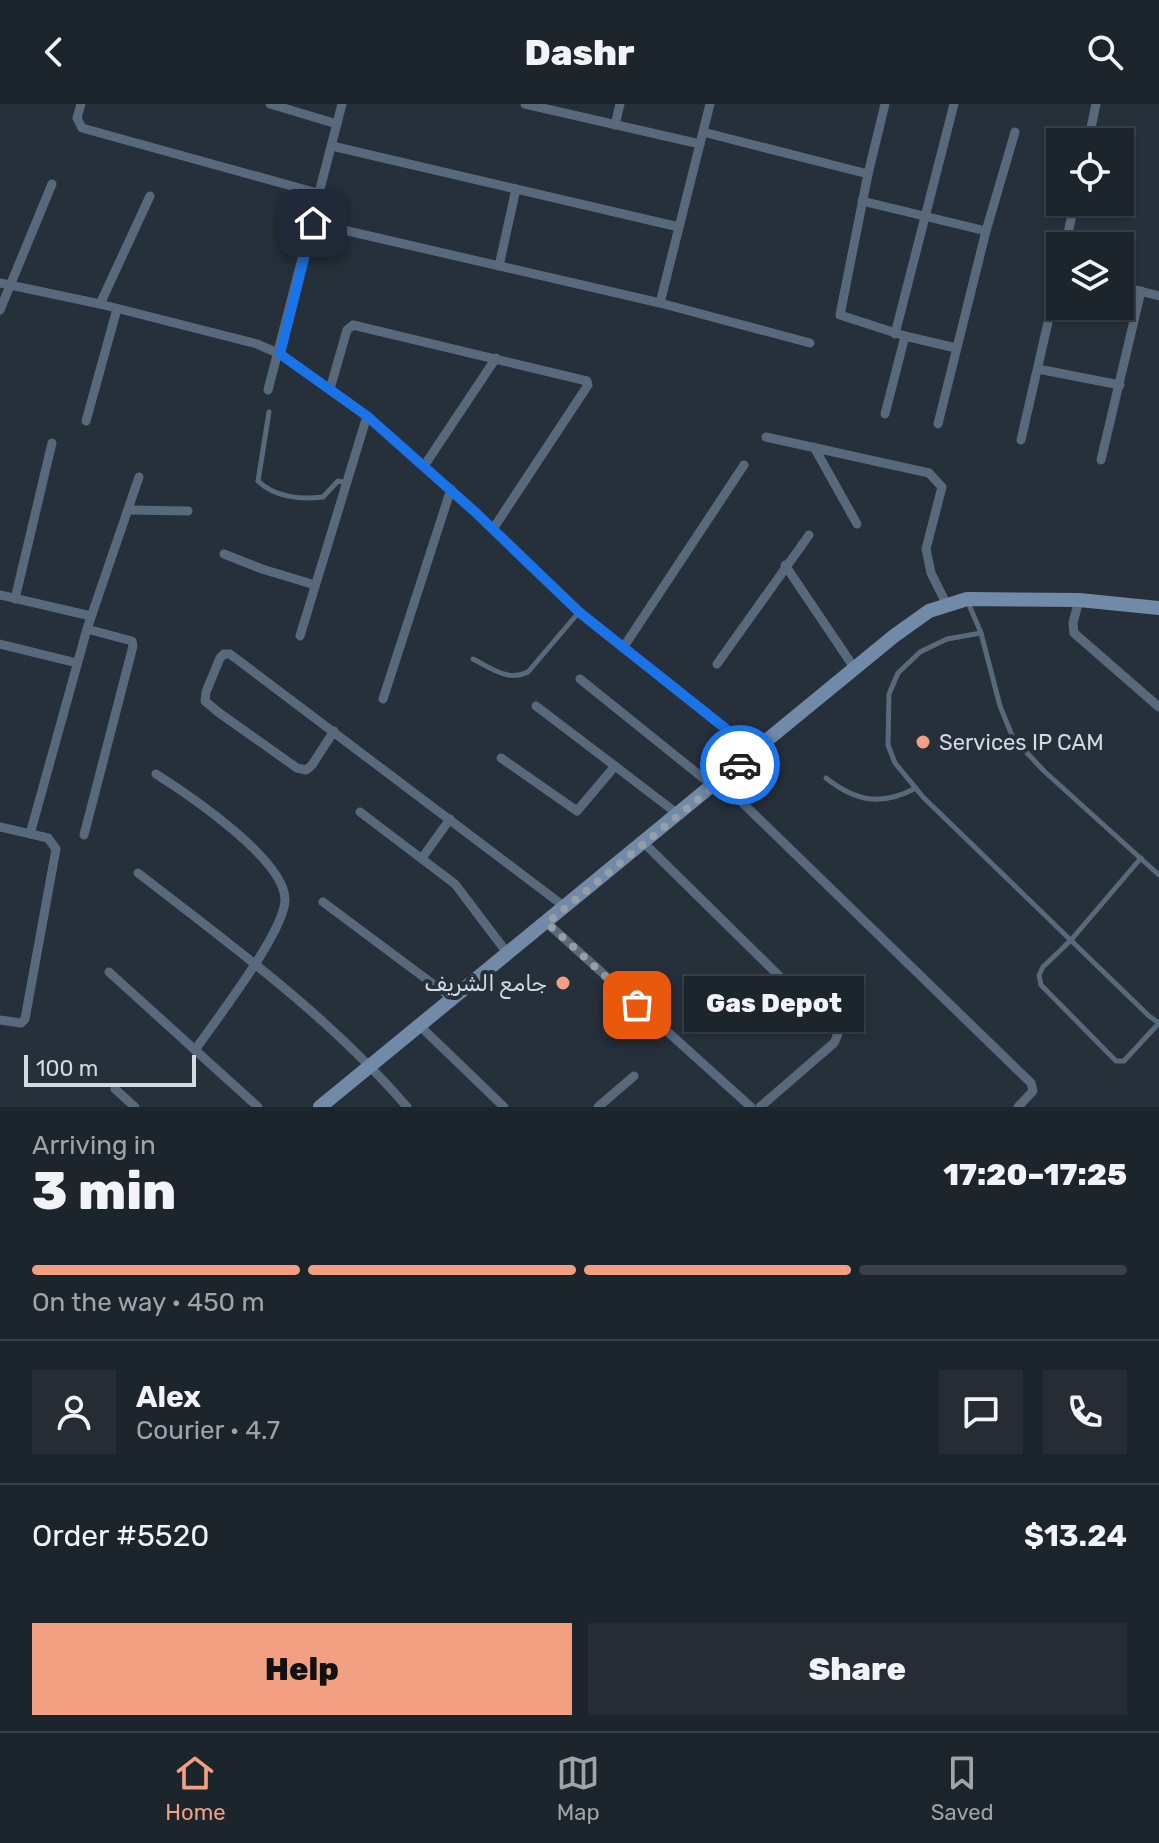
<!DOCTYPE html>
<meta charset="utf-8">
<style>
:root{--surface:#1c242c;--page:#252c34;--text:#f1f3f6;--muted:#a0a4a9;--line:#3a4148;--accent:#f2a081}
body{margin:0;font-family:Rubik,"Noto Naskh Arabic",sans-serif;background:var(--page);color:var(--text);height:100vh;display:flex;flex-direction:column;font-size:30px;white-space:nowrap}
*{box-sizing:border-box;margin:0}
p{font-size:26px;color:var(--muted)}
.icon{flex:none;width:44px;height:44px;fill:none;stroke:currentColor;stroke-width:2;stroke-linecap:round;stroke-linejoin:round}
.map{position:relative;height:1003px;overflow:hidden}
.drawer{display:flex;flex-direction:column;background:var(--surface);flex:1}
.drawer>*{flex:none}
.controls{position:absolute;left:1046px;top:24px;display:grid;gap:16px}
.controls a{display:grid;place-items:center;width:88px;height:88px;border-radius:0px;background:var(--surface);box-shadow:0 2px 6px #0004,0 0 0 2px var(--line);font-size:40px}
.scale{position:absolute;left:24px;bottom:20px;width:172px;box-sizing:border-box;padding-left:8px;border:4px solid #d3d9e1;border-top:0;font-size:22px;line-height:28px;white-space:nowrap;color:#d3d9e1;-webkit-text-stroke:6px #26303b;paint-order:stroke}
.pin{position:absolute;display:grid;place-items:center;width:68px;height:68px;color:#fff;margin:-34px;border-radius:16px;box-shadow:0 4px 12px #0006}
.courier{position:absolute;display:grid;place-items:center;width:80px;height:80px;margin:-40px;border:6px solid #1a73e8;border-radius:50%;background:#fff;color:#222;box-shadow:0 2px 10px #0007}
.bubble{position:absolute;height:56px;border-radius:0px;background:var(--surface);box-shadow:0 2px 6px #0004,0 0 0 2px var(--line);font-size:26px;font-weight:800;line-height:56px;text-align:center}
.summary em{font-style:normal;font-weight:800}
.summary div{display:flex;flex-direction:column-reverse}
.summary{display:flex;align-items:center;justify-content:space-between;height:136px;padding:0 32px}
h1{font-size:52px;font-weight:800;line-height:60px}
.bar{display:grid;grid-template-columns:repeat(4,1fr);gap:12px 8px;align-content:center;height:96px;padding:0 32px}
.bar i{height:10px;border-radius:6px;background:var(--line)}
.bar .active{background:var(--accent)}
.bar p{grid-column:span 4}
.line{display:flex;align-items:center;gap:20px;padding:0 32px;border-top:2px solid var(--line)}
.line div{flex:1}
.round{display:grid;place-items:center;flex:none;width:84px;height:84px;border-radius:0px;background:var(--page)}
.action{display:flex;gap:16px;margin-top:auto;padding:16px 32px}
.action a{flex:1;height:92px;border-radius:0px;background:var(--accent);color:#111;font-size:32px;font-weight:800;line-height:92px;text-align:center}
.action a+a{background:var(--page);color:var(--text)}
header{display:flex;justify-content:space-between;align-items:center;height:104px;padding:0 32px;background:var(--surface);font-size:36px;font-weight:800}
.tab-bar{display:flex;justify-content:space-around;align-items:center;height:112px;border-top:2px solid var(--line);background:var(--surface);font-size:22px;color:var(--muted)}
.tab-bar a{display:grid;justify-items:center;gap:4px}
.tab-bar .active{color:var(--accent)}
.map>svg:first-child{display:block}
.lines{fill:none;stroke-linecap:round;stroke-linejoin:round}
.service{stroke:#59697c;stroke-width:5}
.minor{stroke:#59697c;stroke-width:9}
.secondary{stroke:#718aa8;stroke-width:14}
.done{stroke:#969ea7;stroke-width:8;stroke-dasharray:0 14.4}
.route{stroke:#1a73e8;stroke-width:10}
.poi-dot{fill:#f2a081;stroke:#26303b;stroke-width:3}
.labels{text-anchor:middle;stroke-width:8;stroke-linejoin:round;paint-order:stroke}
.poi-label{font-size:22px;fill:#d3d9e1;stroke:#26303b;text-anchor:start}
</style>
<header><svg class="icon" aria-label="back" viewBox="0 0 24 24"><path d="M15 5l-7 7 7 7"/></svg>Dashr<svg class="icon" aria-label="search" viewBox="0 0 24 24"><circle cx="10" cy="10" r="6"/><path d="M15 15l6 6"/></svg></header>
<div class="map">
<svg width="1159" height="1003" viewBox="0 0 1159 1003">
<rect width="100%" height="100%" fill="#26303b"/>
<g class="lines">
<g class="service">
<path d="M269,308L258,377C274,393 301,396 323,393L338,377L346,379"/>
<path d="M967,496L981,529L1000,602L1013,634L1044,667L1159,771"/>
<path d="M981,529L947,535L920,548L898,569L889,590L888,641L895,659L923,693L1149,912L1159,919"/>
<path d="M473,555C491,564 508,578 528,568L579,508"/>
<path d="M826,674C856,698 882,702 916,684"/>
<path d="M1141,754L1071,836L1043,863L1039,871L1041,881L1116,957H1124L1159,919"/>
</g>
<g class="minor">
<path d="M81,0L77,14L82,24L321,90"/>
<path d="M270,0L337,20"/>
<path d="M525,0L700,40"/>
<path d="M885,0L868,70L840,211L905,232L956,244"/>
<path d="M615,21L620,0"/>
<path d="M703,28L868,70"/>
<path d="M1088,38L1096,0"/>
<path d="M332,42L679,123"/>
<path d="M862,97L986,127"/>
<path d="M313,119L660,199L810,239"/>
<path d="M1065,142L1075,98"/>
<path d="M499,162L516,85"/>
<path d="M0,179L100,200L257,240L280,250L367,312L474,407L587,515L755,648"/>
<path d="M1120,182L1159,192"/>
<path d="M660,199L710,0"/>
<path d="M100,200L150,92"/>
<path d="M0,206L52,80"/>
<path d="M895,230L954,0"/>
<path d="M1038,265L1120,281"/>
<path d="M330,285L347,226L353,221L587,277L588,281L493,425"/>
<path d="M268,286L342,0"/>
<path d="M885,310L905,232"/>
<path d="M86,317L117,205"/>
<path d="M938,320L986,127L1015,28"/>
<path d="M766,333L929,369L942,383L926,445L931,469L946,499"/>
<path d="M1021,336L1060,166"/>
<path d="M814,343L857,420"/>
<path d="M1101,356L1141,187"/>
<path d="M424,362L496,254"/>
<path d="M128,406L188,407"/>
<path d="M224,450L262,465L315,481"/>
<path d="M785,461L855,565"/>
<path d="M0,491L91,512"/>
<path d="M15,495L52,339"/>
<path d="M1079,496L1073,519L1074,529L1159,603"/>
<path d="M300,532L367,312"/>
<path d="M0,540L77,559"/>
<path d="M623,544L744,361"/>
<path d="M717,560L809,431"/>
<path d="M580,575L713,682"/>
<path d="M383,595L451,385"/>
<path d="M536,602L615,662"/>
<path d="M334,627L312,661L306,666L297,664L218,608L205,597L206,588L220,554L224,550H230L565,803"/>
<path d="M501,654L577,707L615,662L679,711"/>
<path d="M156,670C189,691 284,755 285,795C286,826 215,917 195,946"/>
<path d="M720,677L1031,979L1033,987L1018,1003"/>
<path d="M360,708L455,780L508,850"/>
<path d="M0,723L48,734L56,745L25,915L21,919L0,916"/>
<path d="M30,730L87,525L139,373"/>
<path d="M84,731L133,542L132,537L87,525"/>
<path d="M644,739L838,930L834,939L760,1003"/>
<path d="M422,754L450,715"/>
<path d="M138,769C231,841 330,913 407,1003"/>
<path d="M323,798L453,895"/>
<path d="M547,819L751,1003"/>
<path d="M109,868L258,1003"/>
<path d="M420,922L504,1003"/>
<path d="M115,985L135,1003"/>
<path d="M598,1003L634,972"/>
</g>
<path class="secondary" d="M320,1003L894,532L929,507L967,495L1079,496L1159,504"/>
</g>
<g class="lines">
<path class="done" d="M637,901L547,819L740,661"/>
<path class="route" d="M313,119L280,250L367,312L474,407L579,508L755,648L740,661"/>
</g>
<g class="poi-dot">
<circle cx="923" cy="638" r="8"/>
<circle cx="563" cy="879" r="8"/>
</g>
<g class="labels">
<g class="poi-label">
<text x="939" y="646">Services IP CAM</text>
<text x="547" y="887" text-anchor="end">جامع الشريف</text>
</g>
</g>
</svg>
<div class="controls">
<a><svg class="icon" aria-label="locate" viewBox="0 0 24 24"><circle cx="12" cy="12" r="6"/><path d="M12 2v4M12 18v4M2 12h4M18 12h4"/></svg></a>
<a><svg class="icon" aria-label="layers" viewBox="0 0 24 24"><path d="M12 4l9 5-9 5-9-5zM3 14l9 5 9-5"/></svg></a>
</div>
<div class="scale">100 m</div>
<div class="pin" style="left:637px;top:901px;background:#ea580c"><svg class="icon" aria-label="bag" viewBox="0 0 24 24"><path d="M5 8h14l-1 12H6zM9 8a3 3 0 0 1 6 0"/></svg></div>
<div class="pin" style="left:313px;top:119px;background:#1f2937"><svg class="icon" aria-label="home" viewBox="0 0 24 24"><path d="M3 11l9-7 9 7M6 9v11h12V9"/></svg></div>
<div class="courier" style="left:740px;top:661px"><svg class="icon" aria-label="car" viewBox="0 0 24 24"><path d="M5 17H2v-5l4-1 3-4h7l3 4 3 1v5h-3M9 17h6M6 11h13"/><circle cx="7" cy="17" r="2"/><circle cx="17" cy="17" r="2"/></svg></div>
<div class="bubble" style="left:684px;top:872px;width:180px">Gas Depot</div>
</div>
<section class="drawer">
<div class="summary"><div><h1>3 min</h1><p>Arriving in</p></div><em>17:20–17:25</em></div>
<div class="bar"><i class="active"></i><i class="active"></i><i class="active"></i><i></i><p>On the way · 450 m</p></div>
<div class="line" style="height:144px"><a class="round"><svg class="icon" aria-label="person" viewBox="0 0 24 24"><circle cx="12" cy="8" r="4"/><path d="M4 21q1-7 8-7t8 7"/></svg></a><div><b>Alex</b><p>Courier · 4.7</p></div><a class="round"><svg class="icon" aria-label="chat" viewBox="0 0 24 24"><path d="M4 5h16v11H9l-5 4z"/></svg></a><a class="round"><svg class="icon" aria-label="phone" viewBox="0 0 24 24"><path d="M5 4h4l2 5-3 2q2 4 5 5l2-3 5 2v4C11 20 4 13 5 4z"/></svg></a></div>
<div class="line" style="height:104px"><div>Order #5520</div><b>$13.24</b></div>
<div class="action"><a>Help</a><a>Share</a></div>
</section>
<nav class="tab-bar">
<a class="active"><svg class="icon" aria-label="home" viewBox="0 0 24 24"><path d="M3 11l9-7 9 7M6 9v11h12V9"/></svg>Home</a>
<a><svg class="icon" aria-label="map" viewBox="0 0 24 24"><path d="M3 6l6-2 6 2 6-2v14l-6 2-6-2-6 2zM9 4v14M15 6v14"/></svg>Map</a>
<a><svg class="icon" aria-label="saved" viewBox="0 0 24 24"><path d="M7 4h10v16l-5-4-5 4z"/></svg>Saved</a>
</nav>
